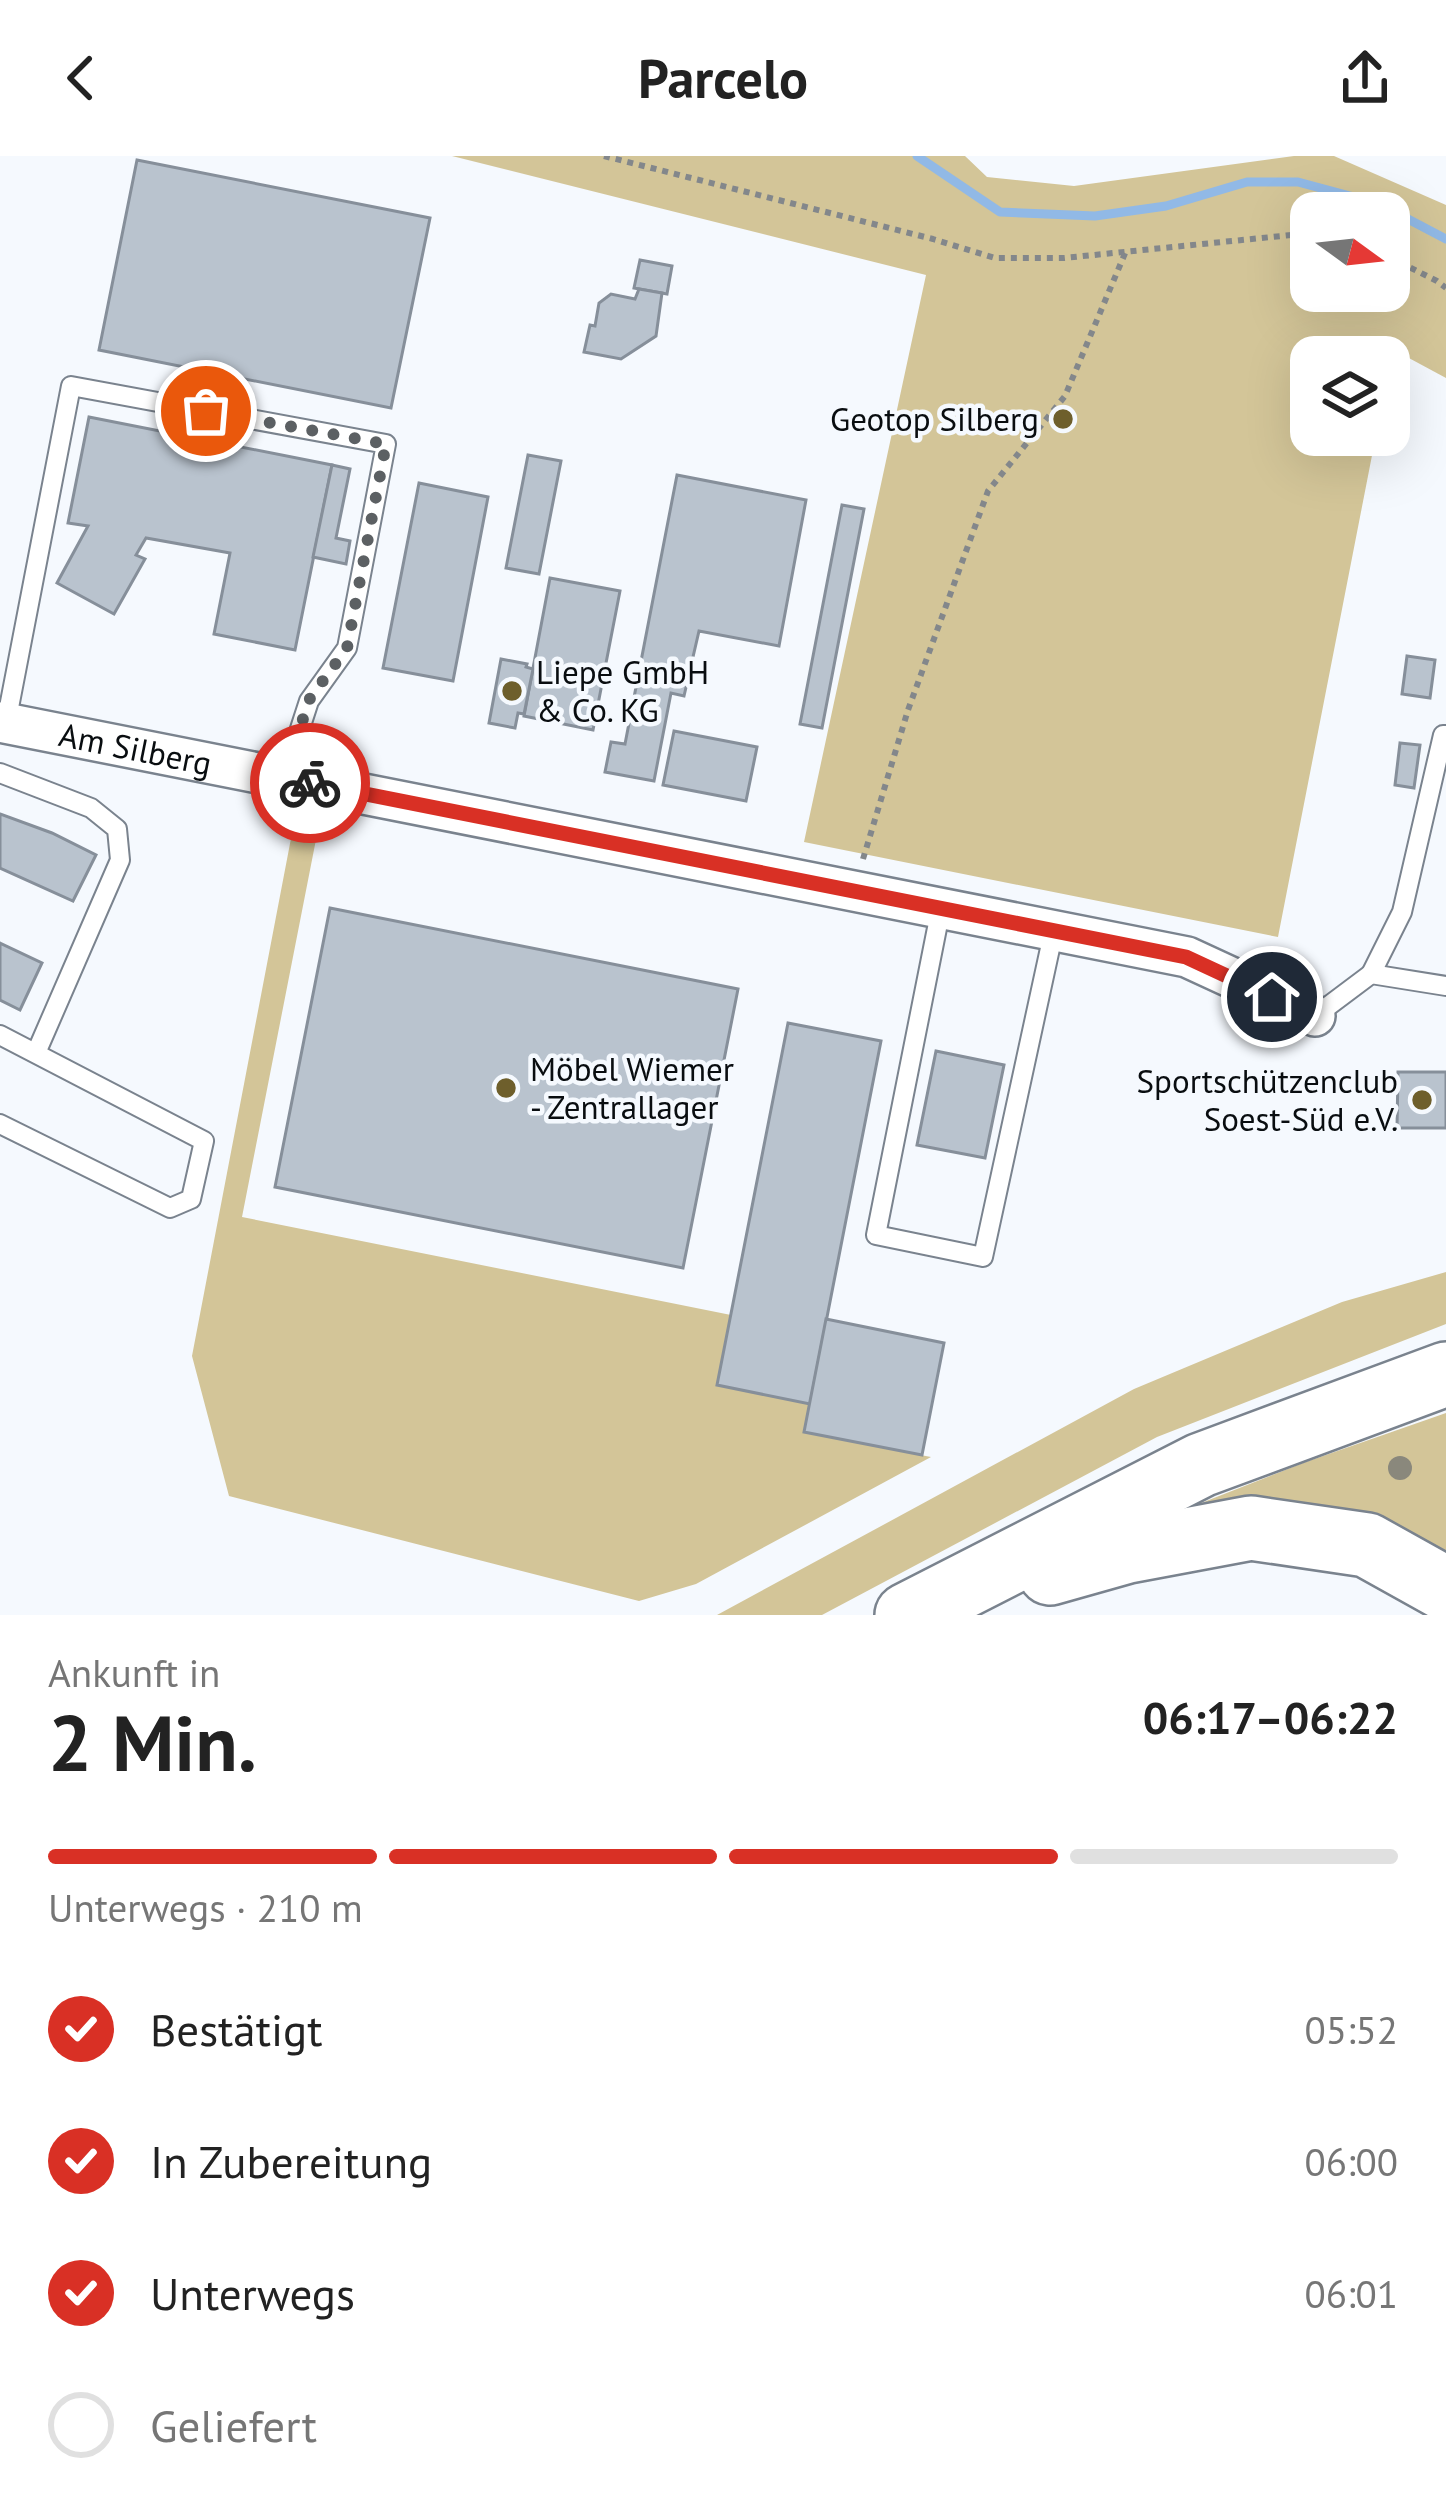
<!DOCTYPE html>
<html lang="de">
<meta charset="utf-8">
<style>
:root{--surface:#fff;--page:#f6f6f6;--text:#222;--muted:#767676;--line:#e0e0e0;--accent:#d93025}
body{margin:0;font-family:"PT Sans",sans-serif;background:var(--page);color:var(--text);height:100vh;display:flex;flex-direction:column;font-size:45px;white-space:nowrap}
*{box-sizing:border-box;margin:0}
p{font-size:39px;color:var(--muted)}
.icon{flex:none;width:66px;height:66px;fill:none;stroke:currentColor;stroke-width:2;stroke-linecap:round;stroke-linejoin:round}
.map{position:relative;height:1459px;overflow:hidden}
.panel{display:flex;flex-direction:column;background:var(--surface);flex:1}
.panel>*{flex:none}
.needle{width:78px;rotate:105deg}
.controls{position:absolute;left:1290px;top:36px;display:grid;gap:24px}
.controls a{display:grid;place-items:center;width:120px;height:120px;border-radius:24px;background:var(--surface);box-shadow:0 12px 48px #0002;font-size:60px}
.pin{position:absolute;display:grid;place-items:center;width:102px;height:102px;color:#fff;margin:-51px;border:6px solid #fff;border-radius:50%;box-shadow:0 3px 12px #0007}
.courier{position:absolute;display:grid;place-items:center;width:120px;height:120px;margin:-60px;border:9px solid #d93025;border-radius:50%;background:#fff;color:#222;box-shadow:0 3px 15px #0007}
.headline em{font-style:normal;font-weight:800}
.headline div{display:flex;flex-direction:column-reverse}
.headline{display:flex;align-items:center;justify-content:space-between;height:204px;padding:0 48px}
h1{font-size:78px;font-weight:800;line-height:90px}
.bar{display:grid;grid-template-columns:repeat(4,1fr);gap:18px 12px;align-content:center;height:144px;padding:0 48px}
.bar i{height:15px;border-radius:9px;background:var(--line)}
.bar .current{background:var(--accent)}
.bar p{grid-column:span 4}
ol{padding:0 48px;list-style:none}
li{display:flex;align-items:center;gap:36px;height:132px}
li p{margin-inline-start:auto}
li .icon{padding:12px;border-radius:50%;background:var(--accent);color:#fff;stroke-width:4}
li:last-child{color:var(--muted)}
li i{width:66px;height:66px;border:6px solid var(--line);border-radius:50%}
header{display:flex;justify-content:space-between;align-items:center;height:156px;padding:0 48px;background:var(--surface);font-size:54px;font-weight:800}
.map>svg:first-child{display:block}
.green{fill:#d3c598;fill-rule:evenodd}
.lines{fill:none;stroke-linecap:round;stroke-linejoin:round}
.stream{stroke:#91b9e6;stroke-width:9}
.building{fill:#b9c3ce;stroke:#868f9a;stroke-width:3}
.service-casing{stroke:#7a838e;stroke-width:22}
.minor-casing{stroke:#7a838e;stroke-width:44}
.trunk-casing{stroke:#7a838e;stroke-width:68}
.path{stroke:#83878b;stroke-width:6;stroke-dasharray:6 6;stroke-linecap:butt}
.service{stroke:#fff;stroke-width:18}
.minor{stroke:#fff;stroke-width:39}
.trunk{stroke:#fff;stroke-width:63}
.tree{fill:#8a887c}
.done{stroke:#5c6063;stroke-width:12;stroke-dasharray:0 21.6}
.route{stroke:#d93025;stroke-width:15}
.poi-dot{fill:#6e5f2c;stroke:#f5f9fe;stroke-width:4.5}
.labels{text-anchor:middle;stroke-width:9;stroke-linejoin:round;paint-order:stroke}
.poi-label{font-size:33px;fill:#090d10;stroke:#f5f9fe;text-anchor:end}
.street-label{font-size:33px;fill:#090d10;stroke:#f5f9fe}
</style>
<header><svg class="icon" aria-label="back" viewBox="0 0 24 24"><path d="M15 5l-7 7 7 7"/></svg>Parcelo<svg class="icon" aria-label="share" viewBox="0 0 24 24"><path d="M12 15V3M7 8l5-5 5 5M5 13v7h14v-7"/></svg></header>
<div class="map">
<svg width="1446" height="1459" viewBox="0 0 1446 1459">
<rect width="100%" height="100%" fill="#f5f9fe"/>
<g class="green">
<path d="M452,0H965L987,21L1074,30L1294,0H1334L1446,49V222L1394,194L1389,215V201H1311V279H1376L1278,781L804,686L926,119ZM1389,57V135H1311V57Z"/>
<path d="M297,651L321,658L242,1061L731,1159L717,1229L810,1248L805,1277L931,1301L696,1428L639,1445L229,1340L192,1200Z"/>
<path d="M1446,1116V1168L1157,1281L822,1459H717L1134,1233L1342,1146Z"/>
<path d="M1446,1257V1412L1191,1351L1303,1307Z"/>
</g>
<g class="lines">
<path class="stream" d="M917,0L1000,56L1095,60L1166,50L1247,26H1298L1350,40L1406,62L1446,83"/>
</g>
<g class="building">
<path d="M137,4L430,62L391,252L99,194Z"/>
<path d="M640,104L672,110L667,138L634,132Z"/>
<path d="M639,133L662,137L656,180L621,203L584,196L590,169L595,170L599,147L611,138L635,143Z"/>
<path d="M89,261L332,309L295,494L214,478L230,397L146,382L136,399L145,403L114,458L57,427L88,370L68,367Z"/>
<path d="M528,299L561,305L539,418L506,412Z"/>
<path d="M332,309L350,313L336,382L350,385L346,408L313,401Z"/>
<path d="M677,319L806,344L779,490L699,475L684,540L671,537L654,625L605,616L611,586L625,588Z"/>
<path d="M419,327L488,341L453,525L383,512Z"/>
<path d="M842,349L864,353L822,572L800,568Z"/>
<path d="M550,422L620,435L593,574L524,560Z"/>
<path d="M1407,500L1435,504L1430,542L1402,538Z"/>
<path d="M501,503L527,508L526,511L533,513L524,558L518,557L515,572L489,567Z"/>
<path d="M674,575L757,591L746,645L663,629Z"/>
<path d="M1400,587L1420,589L1414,632L1395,629Z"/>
<path d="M0,658L52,677L96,699L73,745L0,712Z"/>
<path d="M330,752L738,833L683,1112L275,1031Z"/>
<path d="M0,787L42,807L20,854L0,844Z"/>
<path d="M788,867L881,885L810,1248L717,1229Z"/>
<path d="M936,895L1004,909L985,1002L917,989Z"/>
<path d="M1398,916H1446V972H1397Z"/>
<path d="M826,1163L944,1187L922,1299L804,1276Z"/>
</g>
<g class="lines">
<g class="service-casing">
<g id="service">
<path d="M6,567L71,230L386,288L347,492L309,545L284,622"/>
<path d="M0,617L91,652L117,673L120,704L36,897"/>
<path d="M941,752L876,1079L983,1101L1054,774"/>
<path d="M1371,818L1402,756L1443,579H1446"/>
<path d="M1315,860L1371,818L1446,830"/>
<path d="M0,879L204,985L191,1043L170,1052L0,968"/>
</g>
</g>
<g class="minor-casing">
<g id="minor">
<path id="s1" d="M0,566L1187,801L1315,860"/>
</g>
</g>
<g class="trunk-casing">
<g id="trunk">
<path d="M1050,1417L1128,1395L1251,1372L1367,1389L1446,1433"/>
<path d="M907,1459L1201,1309L1446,1218"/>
</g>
</g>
<g class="path">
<path d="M604,0L933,83L995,102H1064L1311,77"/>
<path d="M1389,101L1437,125L1446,132"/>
<path d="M863,703L908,554L988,335L1065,240L1126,95"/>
</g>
<use href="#service" class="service"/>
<use href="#minor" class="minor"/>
<use href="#trunk" class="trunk"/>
</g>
<circle class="tree" cx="1400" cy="1312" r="12"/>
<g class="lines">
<path class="done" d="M206,255L386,288L347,492L309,544L284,622L310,627"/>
<path class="route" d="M310,627L1186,801L1272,841"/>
</g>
<g class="poi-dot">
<circle cx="1063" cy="263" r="12"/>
<circle cx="512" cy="535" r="12"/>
<circle cx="506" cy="932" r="12"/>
<circle cx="1422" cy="944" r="12"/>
</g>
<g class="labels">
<g class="poi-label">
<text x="1039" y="275">Geotop Silberg</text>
<text x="536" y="528" text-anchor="start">Liepe GmbH<tspan x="536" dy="38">&amp; Co. KG</tspan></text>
<text x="530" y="925" text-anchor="start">Möbel Wiemer<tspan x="530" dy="38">- Zentrallager</tspan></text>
<text x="1398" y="937">Sportschützenclub<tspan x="1398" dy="38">Soest-Süd e.V.</tspan></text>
</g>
<g class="street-label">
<text dy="12" stroke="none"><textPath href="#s1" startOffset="138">Am Silberg</textPath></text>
</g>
</g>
</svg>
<div class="controls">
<a><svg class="needle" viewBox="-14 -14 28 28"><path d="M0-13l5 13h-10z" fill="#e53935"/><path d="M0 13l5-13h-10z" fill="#767676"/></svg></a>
<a><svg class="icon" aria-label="layers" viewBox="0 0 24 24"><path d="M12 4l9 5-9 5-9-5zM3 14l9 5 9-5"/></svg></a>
</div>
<div class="pin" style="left:206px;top:255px;background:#ea580c"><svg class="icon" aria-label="bag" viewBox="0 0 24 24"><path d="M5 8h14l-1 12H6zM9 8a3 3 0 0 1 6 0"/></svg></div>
<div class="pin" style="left:1272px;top:841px;background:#1f2937"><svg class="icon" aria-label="home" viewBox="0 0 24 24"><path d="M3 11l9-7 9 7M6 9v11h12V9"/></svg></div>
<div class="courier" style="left:310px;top:627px"><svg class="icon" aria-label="bike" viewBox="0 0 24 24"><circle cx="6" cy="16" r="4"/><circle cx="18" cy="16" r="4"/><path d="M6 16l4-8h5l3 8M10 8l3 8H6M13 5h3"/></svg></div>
</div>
<section class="panel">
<div class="headline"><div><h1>2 Min.</h1><p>Ankunft in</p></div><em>06:17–06:22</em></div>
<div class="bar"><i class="current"></i><i class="current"></i><i class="current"></i><i></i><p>Unterwegs · 210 m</p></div>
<ol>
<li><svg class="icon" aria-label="check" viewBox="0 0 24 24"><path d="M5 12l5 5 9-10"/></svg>Bestätigt<p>05:52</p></li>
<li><svg class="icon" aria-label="check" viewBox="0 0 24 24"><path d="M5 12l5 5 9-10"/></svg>In Zubereitung<p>06:00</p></li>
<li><svg class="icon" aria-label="check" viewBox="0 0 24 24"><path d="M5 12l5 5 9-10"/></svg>Unterwegs<p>06:01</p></li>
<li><i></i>Geliefert</li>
</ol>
</section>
